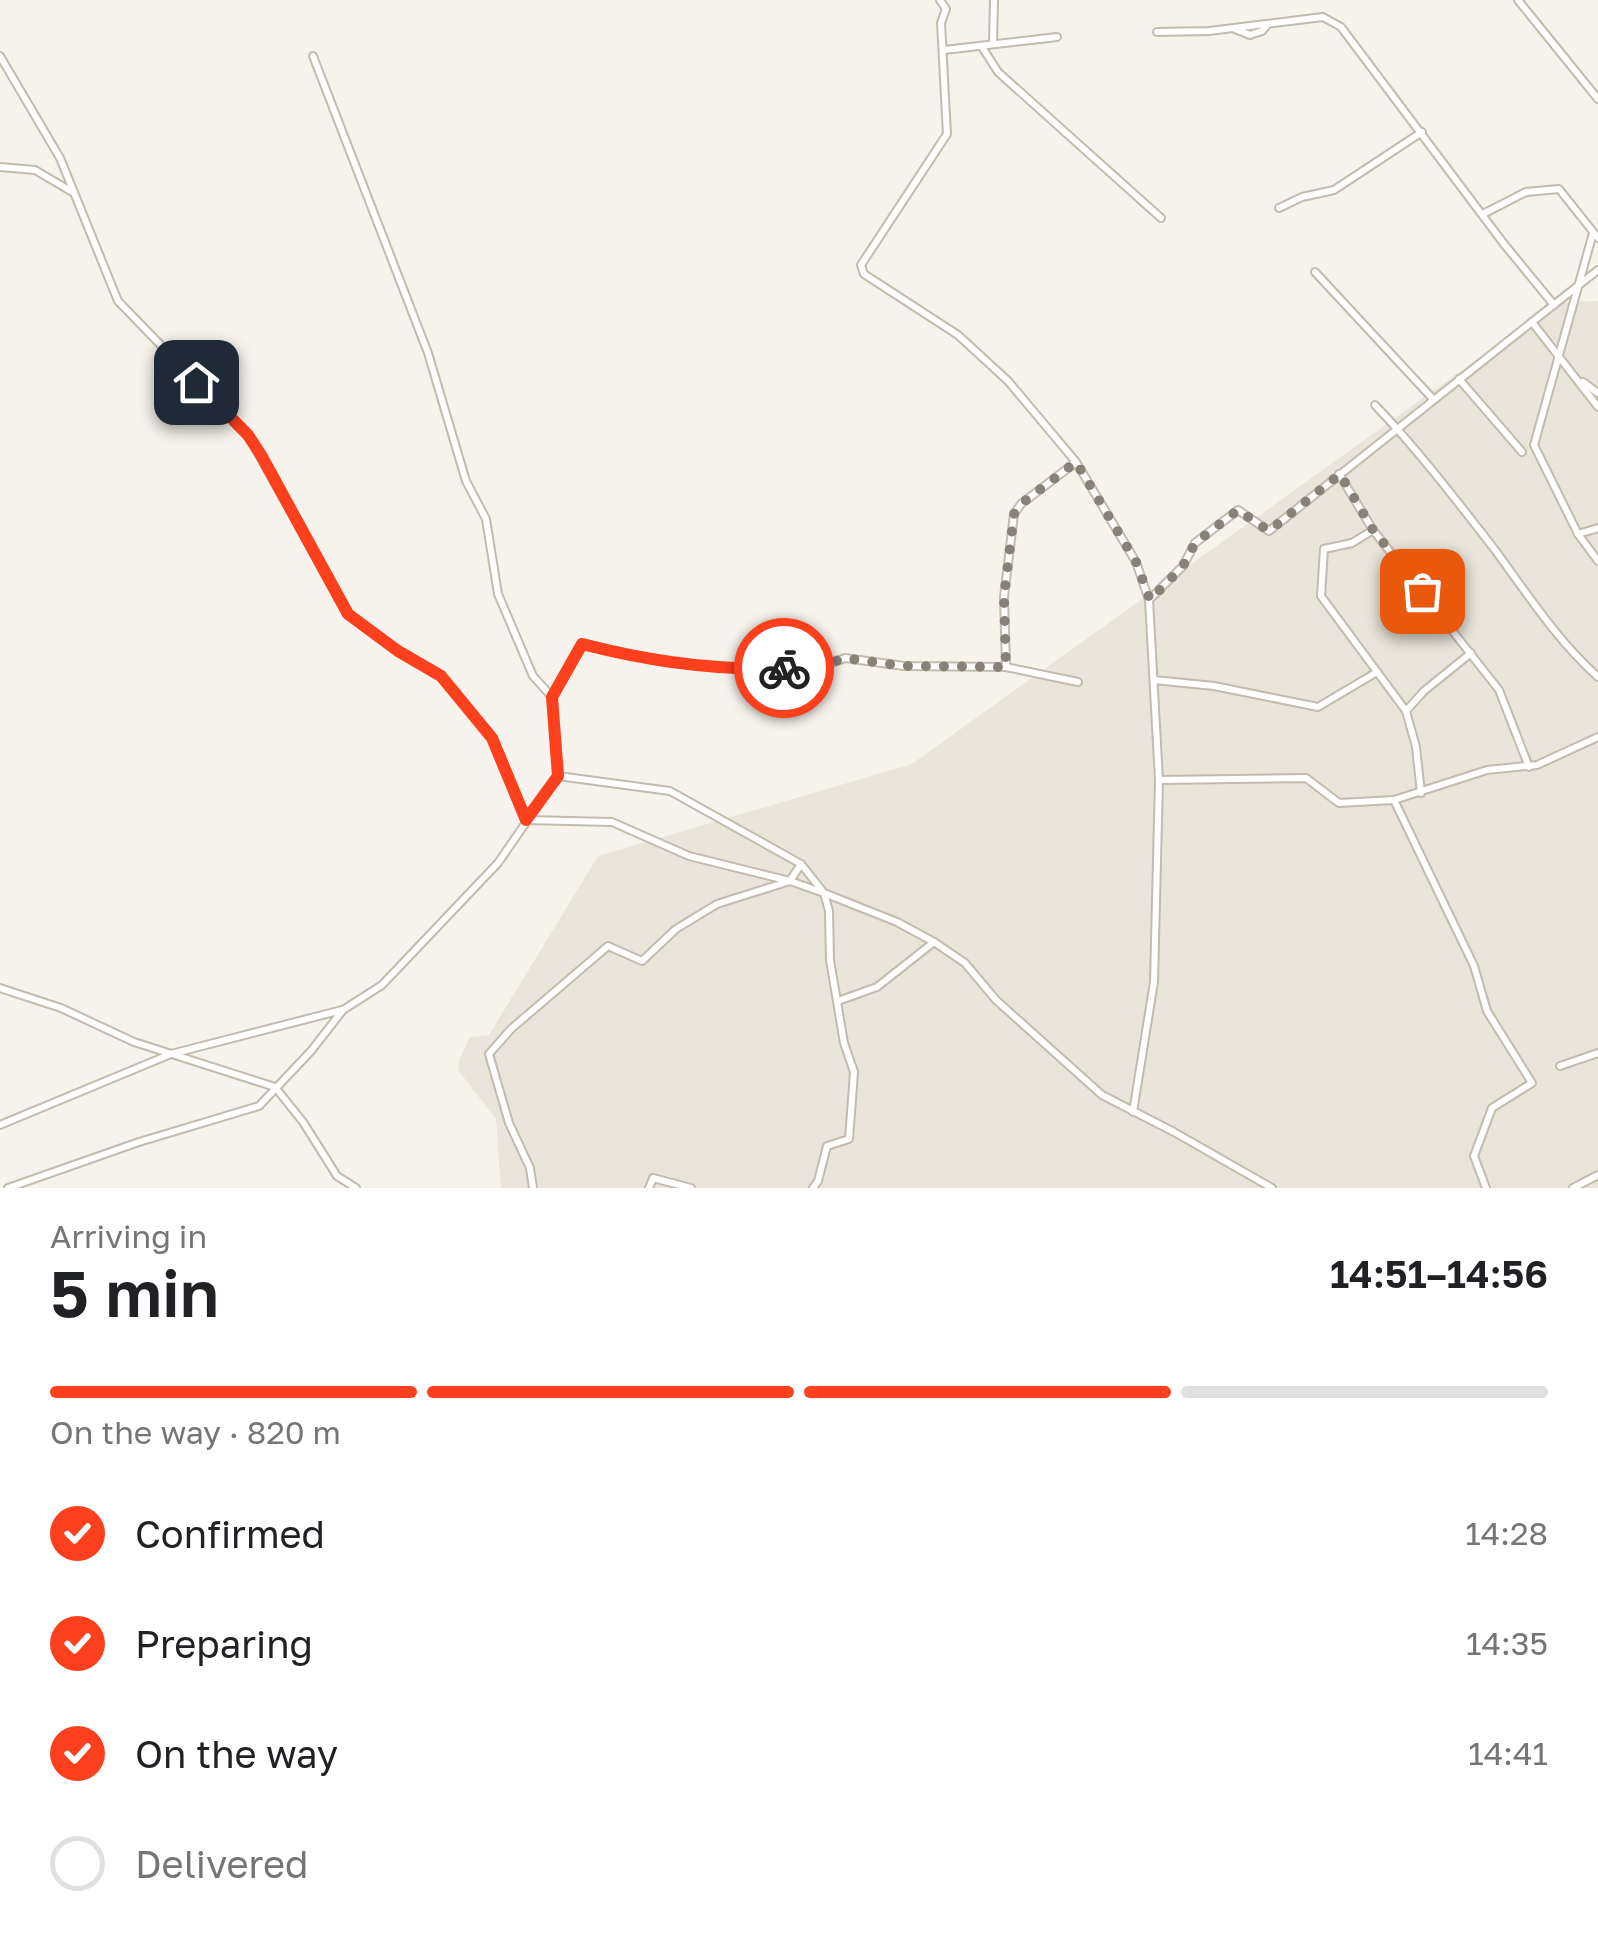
<!DOCTYPE html>
<meta charset="utf-8">
<style>
:root{--surface:#fff;--page:#f2f2f2;--text:#202124;--muted:#757577;--line:#e0e0e0;--accent:#fc3f1d}
body{margin:0;font-family:"Golos Text",sans-serif;background:var(--page);color:var(--text);height:100vh;display:flex;flex-direction:column;font-size:38px;white-space:nowrap}
*{box-sizing:border-box;margin:0}
p{font-size:32px;color:var(--muted)}
.icon{flex:none;width:55px;height:55px;fill:none;stroke:currentColor;stroke-width:2;stroke-linecap:round;stroke-linejoin:round}
.map{position:relative;height:1188px;overflow:hidden}
.sheet{display:flex;flex-direction:column;background:var(--surface);flex:1}
.sheet>*{flex:none}
.pin{position:absolute;display:grid;place-items:center;width:85px;height:85px;color:#fff;margin:-42px;border-radius:20px;box-shadow:0 5px 15px #0006}
.courier{position:absolute;display:grid;place-items:center;width:100px;height:100px;margin:-50px;border:8px solid #fc3f1d;border-radius:50%;background:#fff;color:#222;box-shadow:0 2px 12px #0007}
.summary em{font-style:normal;font-weight:600}
.summary div{display:flex;flex-direction:column-reverse}
.summary{display:flex;align-items:center;justify-content:space-between;height:170px;padding:0 50px}
h1{font-size:65px;font-weight:600;line-height:75px}
.bar{display:grid;grid-template-columns:repeat(4,1fr);gap:15px 10px;align-content:center;height:120px;padding:0 50px}
.bar i{height:12px;border-radius:8px;background:var(--line)}
.bar .on{background:var(--accent)}
.bar p{grid-column:span 4}
ol{padding:0 50px;list-style:none}
li{display:flex;align-items:center;gap:30px;height:110px}
li p{margin-inline-start:auto}
li .icon{padding:10px;border-radius:50%;background:var(--accent);color:#fff;stroke-width:4}
li:last-child{color:var(--muted)}
li i{width:55px;height:55px;border:5px solid var(--line);border-radius:50%}
.map>svg:first-child{display:block}
.residential{fill:#eae5da}
.lines{fill:none;stroke-linecap:round;stroke-linejoin:round}
.street-casing{stroke:#c2bbae;stroke-width:10}
.street{stroke:#fff;stroke-width:6}
.done{stroke:#878178;stroke-width:10;stroke-dasharray:0 18}
.route{stroke:#fc3f1d;stroke-width:12}
</style>
<div class="map">
<svg width="1598" height="1188" viewBox="0 0 1598 1188">
<rect width="100%" height="100%" fill="#f6f3ec"/>
<path class="residential" d="M1598,301V1188H501L496,1119L458,1070L459,1061L470,1037L489,1035L598,856L912,764L1557,302Z"/>
<g class="lines">
<g class="street-casing">
<g id="street">
<path d="M940,0L946,9L941,23L947,134L861,265L864,274L958,335L1008,381L1076,462L1136,562L1149,600L1159,780"/>
<path d="M1518,0L1598,99"/>
<path d="M1235,29L1250,35L1262,31L1267,25"/>
<path d="M1157,32L1209,31L1323,17L1341,27L1504,244L1554,305"/>
<path d="M993,44L994,0"/>
<path d="M982,47L998,72L1161,218"/>
<path d="M944,50L1057,37"/>
<path d="M0,56L60,158L118,301L248,435L348,614L398,651L441,676L492,738L525,820L612,822L689,856L790,881L801,864"/>
<path d="M313,56L428,353L466,481L486,519L498,594L533,676L552,697L558,776L670,791L801,864L824,893L829,911L830,960L844,1043L854,1072L849,1139L827,1146L818,1181L813,1188"/>
<path d="M0,167L35,170L74,193"/>
<path d="M1279,208L1302,197L1334,190L1422,132"/>
<path d="M1483,214L1526,192L1559,189L1598,238"/>
<path d="M1593,233L1534,445L1578,534L1598,561"/>
<path d="M1315,272L1433,399"/>
<path d="M1532,322L1598,270"/>
<path d="M1459,379L1522,452"/>
<path d="M1583,382L1598,393"/>
<path d="M1375,405C1418,450 1457,501 1495,550C1528,595 1557,640 1598,677"/>
<path d="M1339,474L1373,530L1499,690L1529,767"/>
<path d="M1373,530L1352,543L1324,549L1321,596L1406,711L1416,747L1421,793"/>
<path d="M1578,534L1598,528"/>
<path d="M1149,600L1183,566L1195,543L1238,510L1269,531L1532,322L1598,407"/>
<path d="M1006,666L1004,597L1014,514L1021,504L1076,462"/>
<path d="M1154,680L1214,686L1318,707L1377,672"/>
<path d="M552,697L582,643L663,662L746,670L823,666L845,658L904,666L1006,667L1078,682"/>
<path d="M1406,711L1424,691L1471,653"/>
<path d="M1394,800L1474,966L1487,1011L1532,1083L1492,1108L1474,1156L1486,1188"/>
<path d="M0,988L61,1008L134,1042L275,1087L303,1122L337,1176L356,1188"/>
<path d="M838,1001L877,987L934,942"/>
<path d="M1560,1066L1598,1053"/>
<path d="M1133,1112L1154,982L1159,780L1306,778L1339,803L1394,800L1487,770L1537,765L1598,737"/>
<path d="M0,1125L171,1054L342,1010"/>
<path d="M8,1188L139,1142L259,1106L311,1051L343,1010L382,985L498,863L558,776"/>
<path d="M533,1188L530,1168L509,1123L489,1054L511,1029L608,946L642,961L676,929L717,904L790,881L824,893L897,922L934,942L965,963L996,1000L1102,1095L1174,1132L1272,1188"/>
<path d="M649,1188L653,1178L691,1188"/>
<path d="M1573,1188L1598,1175"/>
</g>
</g>
<use href="#street" class="street"/>
</g>
<g class="lines">
<path class="done" d="M784,668L823,666L844,658L904,666L1006,667L1004,597L1014,514L1021,504L1076,462L1136,562L1150,600L1183,566L1195,543L1238,510L1269,531L1340,474L1373,530L1422,591"/>
<path class="route" d="M196,382L248,435L261,455L348,614L398,651L441,676L492,738L526,820L558,776L552,697L582,644C648,661 716,671 784,668"/>
</g>
</svg>
<div class="pin" style="left:1422px;top:591px;background:#ea580c"><svg class="icon" aria-label="bag" viewBox="0 0 24 24"><path d="M5 8h14l-1 12H6zM9 8a3 3 0 0 1 6 0"/></svg></div>
<div class="pin" style="left:196px;top:382px;background:#1f2937"><svg class="icon" aria-label="home" viewBox="0 0 24 24"><path d="M3 11l9-7 9 7M6 9v11h12V9"/></svg></div>
<div class="courier" style="left:784px;top:668px"><svg class="icon" aria-label="bike" viewBox="0 0 24 24"><circle cx="6" cy="16" r="4"/><circle cx="18" cy="16" r="4"/><path d="M6 16l4-8h5l3 8M10 8l3 8H6M13 5h3"/></svg></div>
</div>
<section class="sheet">
<div class="summary"><div><h1>5 min</h1><p>Arriving in</p></div><em>14:51–14:56</em></div>
<div class="bar"><i class="on"></i><i class="on"></i><i class="on"></i><i></i><p>On the way · 820 m</p></div>
<ol>
<li><svg class="icon" aria-label="check" viewBox="0 0 24 24"><path d="M5 12l5 5 9-10"/></svg>Confirmed<p>14:28</p></li>
<li><svg class="icon" aria-label="check" viewBox="0 0 24 24"><path d="M5 12l5 5 9-10"/></svg>Preparing<p>14:35</p></li>
<li><svg class="icon" aria-label="check" viewBox="0 0 24 24"><path d="M5 12l5 5 9-10"/></svg>On the way<p>14:41</p></li>
<li><i></i>Delivered</li>
</ol>
</section>
